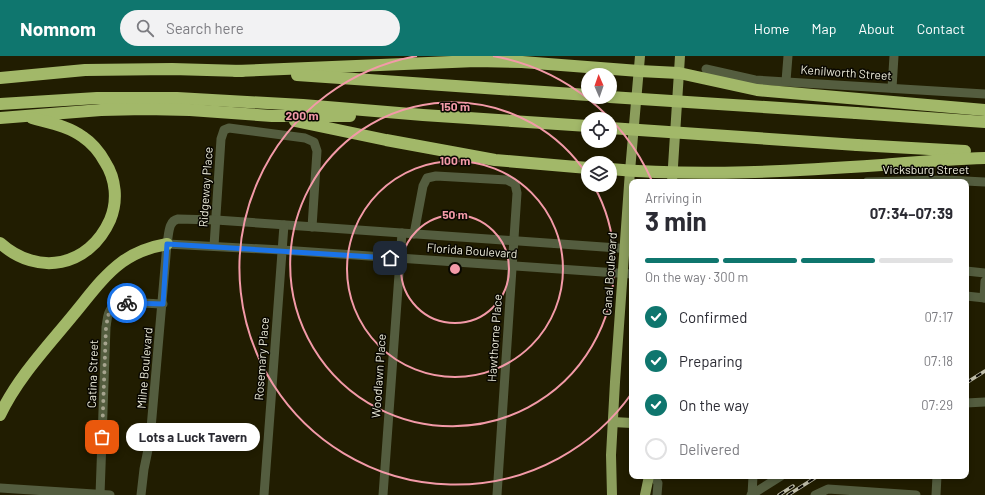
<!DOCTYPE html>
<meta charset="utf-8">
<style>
:root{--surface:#fff;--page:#f2f2f3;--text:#2b2b33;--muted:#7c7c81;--line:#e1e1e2;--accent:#0f766e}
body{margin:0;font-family:Barlow,sans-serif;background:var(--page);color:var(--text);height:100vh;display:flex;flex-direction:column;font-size:15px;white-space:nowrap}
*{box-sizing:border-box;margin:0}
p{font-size:13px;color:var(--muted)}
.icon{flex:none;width:22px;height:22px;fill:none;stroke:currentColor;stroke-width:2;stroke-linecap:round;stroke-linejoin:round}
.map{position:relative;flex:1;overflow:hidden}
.sheet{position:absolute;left:629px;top:123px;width:340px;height:300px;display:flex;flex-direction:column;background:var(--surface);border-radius:8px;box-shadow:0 2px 6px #0003}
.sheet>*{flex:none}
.needle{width:26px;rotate:358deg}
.buttons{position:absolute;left:581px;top:12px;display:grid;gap:8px}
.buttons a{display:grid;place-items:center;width:36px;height:36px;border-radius:50%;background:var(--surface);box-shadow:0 2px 6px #0003;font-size:20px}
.pin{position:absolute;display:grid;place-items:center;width:34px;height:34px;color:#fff;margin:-17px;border-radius:8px;box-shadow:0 2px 6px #0006}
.courier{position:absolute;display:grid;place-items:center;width:40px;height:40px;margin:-20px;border:3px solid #1a73e8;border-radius:50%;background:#fff;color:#222;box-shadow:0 1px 5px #0007}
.bubble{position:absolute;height:28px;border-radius:14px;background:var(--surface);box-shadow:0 2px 6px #0003;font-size:13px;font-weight:700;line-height:28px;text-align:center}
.headline em{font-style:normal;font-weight:700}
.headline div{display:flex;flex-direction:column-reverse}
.headline{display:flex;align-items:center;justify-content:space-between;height:68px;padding:0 16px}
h1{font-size:26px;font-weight:700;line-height:30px}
.bar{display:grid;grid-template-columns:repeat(4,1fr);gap:6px 4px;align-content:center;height:48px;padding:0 16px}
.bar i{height:5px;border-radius:3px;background:var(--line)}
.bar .selected{background:var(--accent)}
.bar p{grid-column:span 4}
ol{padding:0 16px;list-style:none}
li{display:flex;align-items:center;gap:12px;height:44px}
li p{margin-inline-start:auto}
li .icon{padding:4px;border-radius:50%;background:var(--accent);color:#fff;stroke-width:4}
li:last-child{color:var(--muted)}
li i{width:22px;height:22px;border:2px solid var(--line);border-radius:50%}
header{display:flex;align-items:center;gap:24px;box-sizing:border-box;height:56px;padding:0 20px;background:var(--accent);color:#fff}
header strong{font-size:19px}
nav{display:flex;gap:22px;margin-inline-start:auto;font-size:14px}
.search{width:280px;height:36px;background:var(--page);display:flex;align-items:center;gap:10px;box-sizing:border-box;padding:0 14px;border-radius:22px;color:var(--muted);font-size:15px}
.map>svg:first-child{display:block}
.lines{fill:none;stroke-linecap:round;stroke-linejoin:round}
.minor{stroke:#545d3f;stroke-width:9}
.major{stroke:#8c9e5d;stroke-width:10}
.highway{stroke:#a2b869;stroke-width:12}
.rail-casing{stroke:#c0beaa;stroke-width:3.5}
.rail{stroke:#090701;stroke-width:2;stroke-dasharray:6;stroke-linecap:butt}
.highway-bridge{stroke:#a2b869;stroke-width:12}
.done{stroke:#a6a48e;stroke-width:4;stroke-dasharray:0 7.2}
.route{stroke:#1a73e8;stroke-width:5}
.ring{fill:none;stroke:#f39aa8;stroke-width:2}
.labels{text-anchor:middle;stroke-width:3;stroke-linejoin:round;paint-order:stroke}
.street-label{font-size:12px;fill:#edecda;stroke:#090701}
.centre{fill:#f39aa8;stroke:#090701;stroke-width:2}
.ring-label{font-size:12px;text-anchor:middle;font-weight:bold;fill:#f39aa8;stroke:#090701;stroke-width:3;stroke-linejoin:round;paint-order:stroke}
</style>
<header>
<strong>Nomnom</strong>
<div class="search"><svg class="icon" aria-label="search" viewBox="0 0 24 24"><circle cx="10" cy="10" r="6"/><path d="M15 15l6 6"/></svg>Search here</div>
<nav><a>Home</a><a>Map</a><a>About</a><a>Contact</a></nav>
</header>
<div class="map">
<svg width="985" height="439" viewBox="0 0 985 439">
<rect width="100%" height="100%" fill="#211d01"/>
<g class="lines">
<g class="minor">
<path d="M706,13L755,24L985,38"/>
<path d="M786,25L788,0"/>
<path d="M892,32L894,0"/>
<path d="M867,126L946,124L985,126"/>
<path d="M414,178L423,130L427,122L436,120L507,124L515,128L517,137L497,439"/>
<path d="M167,188L282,194L632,218"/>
<path d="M214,190L221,83L224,74L229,72L305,82L314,86L317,95L312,171"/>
<path d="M966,215L985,217"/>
<path d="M966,240L985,242"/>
<path d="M984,242L985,225"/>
<path d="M966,347L985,346"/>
<path d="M653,420L658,427L657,439"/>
<path d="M0,432L110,439"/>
<path d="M100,439L106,271C107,266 107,257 111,253C119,243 151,248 163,248"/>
<path d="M141,439L144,413L150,384L167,188C169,178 168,165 178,163L216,164L632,193"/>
<path d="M264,439L284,169"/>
<path d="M383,439L402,177"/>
<path d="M751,439L781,420"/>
<path d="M752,439L753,420"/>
<path d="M815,439L828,433L916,439"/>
<path d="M936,439L937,420"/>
</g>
<g class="major">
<path d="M672,126L680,0"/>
<path d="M613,366L632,367"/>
<path d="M612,439L611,399L615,326L630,115L640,0"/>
<path d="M645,439L649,420"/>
</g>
<g class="highway">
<path d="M236,15L476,5L522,6L639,15L679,17L757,34L985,54"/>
<path d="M297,19L588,39"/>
<path d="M0,22L85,14L172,13L242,15"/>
<path d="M0,48L97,42H177L303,49L423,59L588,70"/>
<path d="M856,57L985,66"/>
<path d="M0,62L101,54L145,53L190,54L272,60H350"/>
<path d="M295,65L386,84L495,104L588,112"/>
<path d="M857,89L965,95"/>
<path d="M610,113C700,121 792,115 882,109C917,106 950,103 985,102"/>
<path d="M0,187C38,221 89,211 110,164C118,145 116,123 105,106C100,97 92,87 83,81C68,70 50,67 32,62"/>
<path d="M0,359C18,321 48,290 74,258C89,240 103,220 122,206C136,196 150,191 167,188"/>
</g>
<g class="rail-casing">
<g id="rail">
<path d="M966,327L985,315"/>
<path d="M779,439L793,430"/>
<path d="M788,439L818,420"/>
</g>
</g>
<use href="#rail" class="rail"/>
<g class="highway-bridge">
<path d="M610,41L856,57"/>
<path d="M610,72L857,89"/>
</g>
</g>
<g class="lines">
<path class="done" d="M102,381L106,271C109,256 108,249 127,247"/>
<path class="route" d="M127,247L163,248L167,188L390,202"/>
</g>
<g class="ring">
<circle cx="455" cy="213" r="54"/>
<circle cx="455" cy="213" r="108"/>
<path d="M594 130A162 162 0 1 1 588 120"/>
<path d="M632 337A216 216 0 1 1 417 0M493 0A216 216 0 0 1 652 125"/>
</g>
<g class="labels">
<g class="street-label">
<text transform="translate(846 17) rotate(4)" y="4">Kenilworth Street</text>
<text x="926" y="118">Vicksburg Street</text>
<text transform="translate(206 131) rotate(-86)" y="4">Ridgeway Place</text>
<text transform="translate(472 195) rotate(4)" y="4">Florida Boulevard</text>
<text transform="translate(610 218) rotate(-86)" y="4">Canal Boulevard</text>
<text transform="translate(495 282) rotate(-86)" y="4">Hawthorne Place</text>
<text transform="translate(262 303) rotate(-86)" y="4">Rosemary Place</text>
<text transform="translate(145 312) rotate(-85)" y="4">Milne Boulevard</text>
<text transform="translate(93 318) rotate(-88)" y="4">Catina Street</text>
<text transform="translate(379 320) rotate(-86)" y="4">Woodlawn Place</text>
</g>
</g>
<circle cx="455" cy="213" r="6" class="centre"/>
<g class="ring-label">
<text x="455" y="55">150 m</text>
<text x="302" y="64">200 m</text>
<text x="455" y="109">100 m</text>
<text x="455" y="163">50 m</text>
</g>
</svg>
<div class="buttons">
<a><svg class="needle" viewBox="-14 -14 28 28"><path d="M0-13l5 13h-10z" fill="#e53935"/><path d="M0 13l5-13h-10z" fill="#7c7c81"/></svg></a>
<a><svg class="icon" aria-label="locate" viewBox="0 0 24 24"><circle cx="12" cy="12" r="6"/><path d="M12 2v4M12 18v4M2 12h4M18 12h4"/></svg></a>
<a><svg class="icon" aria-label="layers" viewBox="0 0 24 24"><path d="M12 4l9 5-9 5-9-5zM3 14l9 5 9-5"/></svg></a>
</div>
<div class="pin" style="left:102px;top:381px;background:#ea580c"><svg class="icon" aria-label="bag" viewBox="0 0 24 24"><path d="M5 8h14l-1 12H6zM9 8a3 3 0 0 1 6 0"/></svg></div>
<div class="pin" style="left:390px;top:202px;background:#1f2937"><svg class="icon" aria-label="home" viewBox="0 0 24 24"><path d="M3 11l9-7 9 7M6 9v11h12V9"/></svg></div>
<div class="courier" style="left:127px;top:247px"><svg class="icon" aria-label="bike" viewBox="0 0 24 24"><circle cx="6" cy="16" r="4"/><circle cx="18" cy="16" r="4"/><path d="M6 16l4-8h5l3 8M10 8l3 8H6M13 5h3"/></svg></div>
<div class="bubble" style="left:126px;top:367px;width:134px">Lots a Luck Tavern</div>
<section class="sheet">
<div class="headline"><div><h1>3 min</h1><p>Arriving in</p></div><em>07:34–07:39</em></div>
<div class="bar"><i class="selected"></i><i class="selected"></i><i class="selected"></i><i></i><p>On the way · 300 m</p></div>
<ol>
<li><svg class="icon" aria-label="check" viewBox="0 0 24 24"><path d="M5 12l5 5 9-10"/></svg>Confirmed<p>07:17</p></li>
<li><svg class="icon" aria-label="check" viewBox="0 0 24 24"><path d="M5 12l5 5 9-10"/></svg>Preparing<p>07:18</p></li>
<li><svg class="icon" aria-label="check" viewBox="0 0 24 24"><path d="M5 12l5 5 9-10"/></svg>On the way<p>07:29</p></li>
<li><i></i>Delivered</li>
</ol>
</section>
</div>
